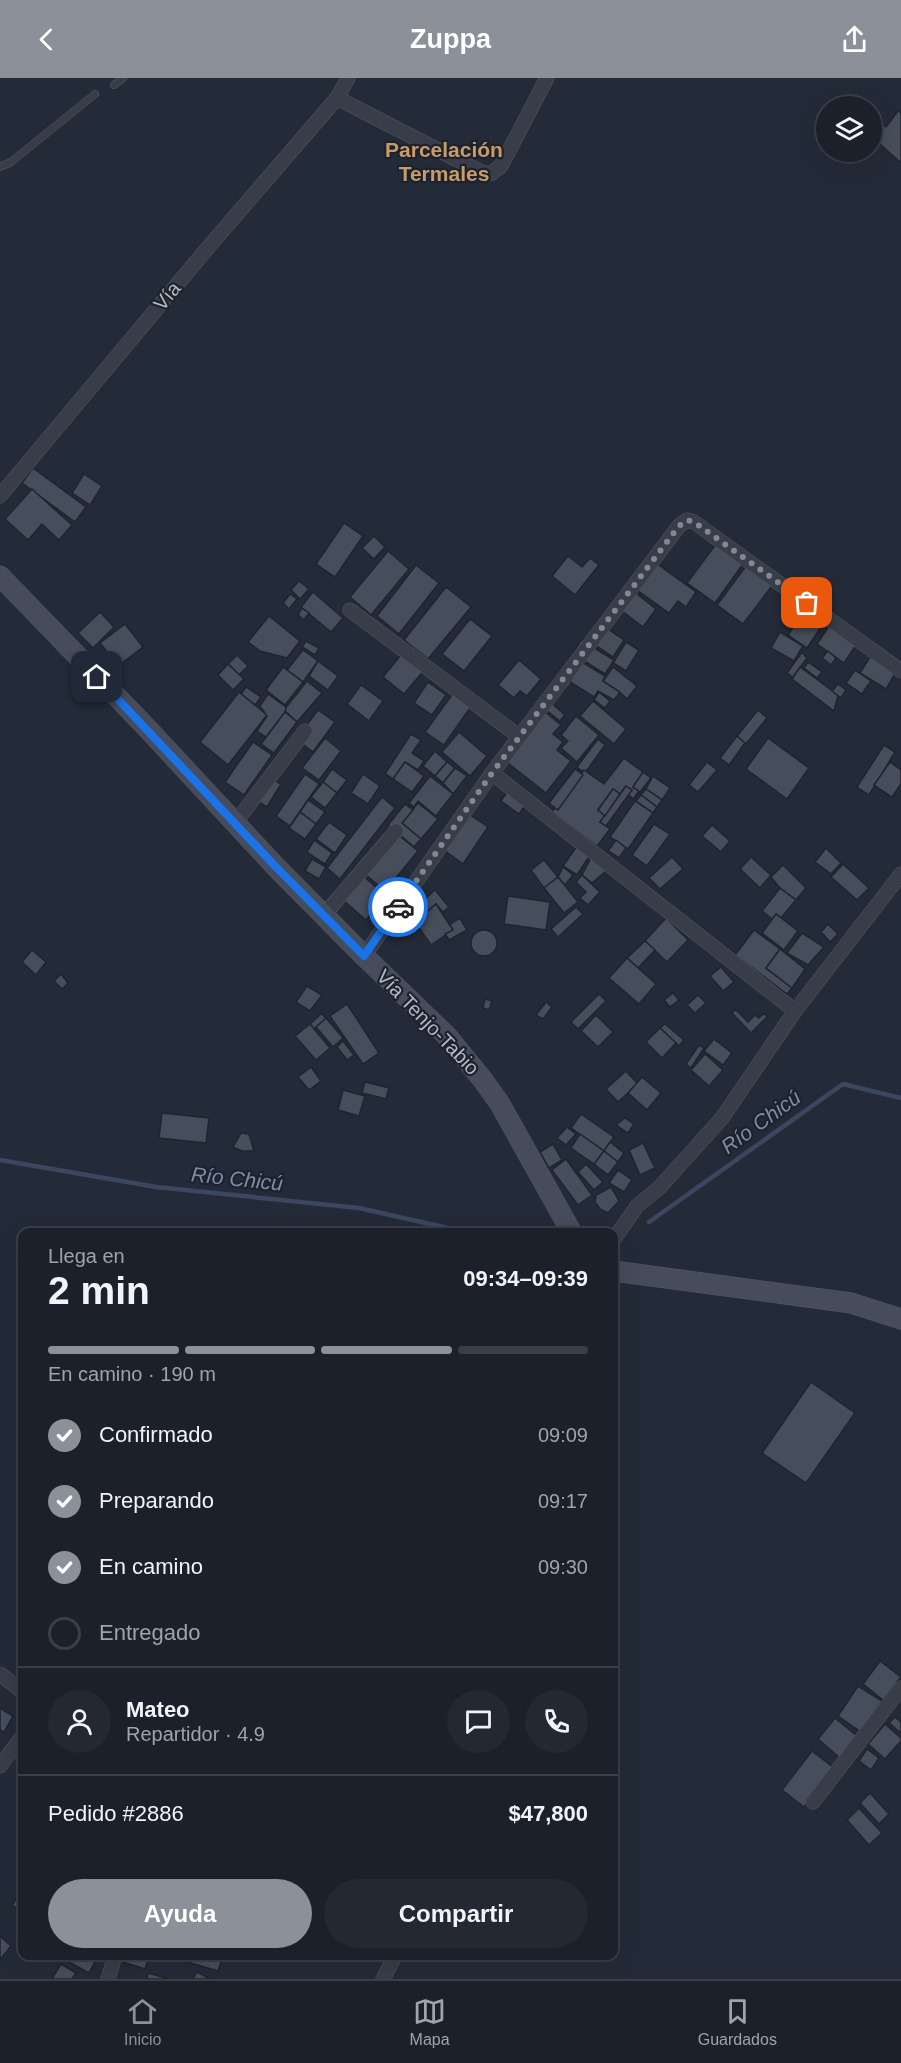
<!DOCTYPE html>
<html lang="es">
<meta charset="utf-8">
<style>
:root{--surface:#1b202a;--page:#242832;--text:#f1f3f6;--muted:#a0a3a8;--line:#393e47;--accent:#8c9099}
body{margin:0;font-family:Arial,sans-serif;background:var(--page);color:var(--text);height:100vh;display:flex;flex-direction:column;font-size:22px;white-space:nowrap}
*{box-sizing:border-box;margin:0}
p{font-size:20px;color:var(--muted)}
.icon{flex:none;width:33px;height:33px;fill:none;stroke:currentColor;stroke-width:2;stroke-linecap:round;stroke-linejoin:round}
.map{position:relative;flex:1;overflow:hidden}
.side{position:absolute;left:18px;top:1150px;width:600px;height:732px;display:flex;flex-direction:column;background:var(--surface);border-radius:12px;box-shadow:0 6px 24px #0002,0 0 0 2px var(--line)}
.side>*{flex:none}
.buttons{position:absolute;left:816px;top:18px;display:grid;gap:12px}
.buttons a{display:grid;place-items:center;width:66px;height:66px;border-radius:50%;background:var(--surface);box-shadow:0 6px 24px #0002,0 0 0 2px var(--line);font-size:30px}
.pin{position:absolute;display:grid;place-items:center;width:51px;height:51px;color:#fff;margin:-26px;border-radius:12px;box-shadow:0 3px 9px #0006}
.courier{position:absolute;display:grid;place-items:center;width:60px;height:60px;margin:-30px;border:4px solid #1a73e8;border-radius:50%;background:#fff;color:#222;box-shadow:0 2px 8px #0007}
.overview em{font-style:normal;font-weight:600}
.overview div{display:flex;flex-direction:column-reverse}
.overview{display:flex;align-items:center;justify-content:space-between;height:102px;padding:0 30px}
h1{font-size:39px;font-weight:600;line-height:45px}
.bar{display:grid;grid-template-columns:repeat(4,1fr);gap:9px 6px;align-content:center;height:72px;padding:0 30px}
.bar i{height:8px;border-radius:4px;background:var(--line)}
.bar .on{background:var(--accent)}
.bar p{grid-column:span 4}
.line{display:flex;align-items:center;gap:15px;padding:0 30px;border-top:2px solid var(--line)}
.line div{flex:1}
.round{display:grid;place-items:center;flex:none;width:63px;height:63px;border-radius:32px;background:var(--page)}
ol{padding:0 30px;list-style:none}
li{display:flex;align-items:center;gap:18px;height:66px}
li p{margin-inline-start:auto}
li .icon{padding:6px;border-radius:50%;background:var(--accent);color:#fff;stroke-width:4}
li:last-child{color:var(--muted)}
li i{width:33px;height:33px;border:3px solid var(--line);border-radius:50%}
.button{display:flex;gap:12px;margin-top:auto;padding:12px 30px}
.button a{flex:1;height:69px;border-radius:36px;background:var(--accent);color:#fff;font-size:24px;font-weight:600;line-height:69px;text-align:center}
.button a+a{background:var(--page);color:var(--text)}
header{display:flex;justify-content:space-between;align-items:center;height:78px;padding:0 30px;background:var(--accent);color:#fff;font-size:27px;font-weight:600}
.tab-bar{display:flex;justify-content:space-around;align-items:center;height:84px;border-top:2px solid var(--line);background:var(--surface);font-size:16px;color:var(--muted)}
.tab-bar a{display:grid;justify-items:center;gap:3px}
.tab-bar .on{color:var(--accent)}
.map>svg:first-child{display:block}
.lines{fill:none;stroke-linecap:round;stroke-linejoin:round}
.stream{stroke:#3b475f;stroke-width:4.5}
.building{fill:#464e5c;stroke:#1f242f;stroke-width:1.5}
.service-casing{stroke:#535863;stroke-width:8}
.minor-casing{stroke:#535863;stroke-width:15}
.secondary-casing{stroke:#535863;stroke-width:21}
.service{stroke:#383d48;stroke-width:7}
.minor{stroke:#383d48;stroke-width:14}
.secondary{stroke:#464c5b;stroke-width:20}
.done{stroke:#818793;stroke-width:6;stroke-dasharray:0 10.8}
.route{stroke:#1a73e8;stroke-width:8}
.labels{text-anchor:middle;stroke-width:4.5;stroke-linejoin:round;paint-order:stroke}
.street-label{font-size:20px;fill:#b3b8c4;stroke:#1d222d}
.neighbourhood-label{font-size:21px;font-weight:bold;fill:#c89b6a;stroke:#1d222d}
.water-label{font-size:21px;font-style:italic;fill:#7d8da9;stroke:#1d222d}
</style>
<header><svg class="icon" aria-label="back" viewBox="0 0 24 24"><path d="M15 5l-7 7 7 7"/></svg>Zuppa<svg class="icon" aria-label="share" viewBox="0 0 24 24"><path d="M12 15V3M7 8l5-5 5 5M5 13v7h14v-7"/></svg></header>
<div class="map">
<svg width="901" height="1901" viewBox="0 0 901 1901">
<rect width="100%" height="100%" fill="#242b38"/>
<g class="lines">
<g class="stream">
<path d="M0,1082L156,1109L359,1130L470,1155"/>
<path d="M649,1144L843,1006L901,1020"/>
</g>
</g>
<g class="building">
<path d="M898,33L901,35V85L872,59V51L876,40L886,49Z"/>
<path d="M33,390L86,429L75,444L22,405Z"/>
<path d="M84,396L102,408L90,427L72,415Z"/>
<path d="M32,411L72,447L59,462L42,446L28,462L5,441Z"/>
<path d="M344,445L363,458L335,499L316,486Z"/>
<path d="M374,458L385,469L374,481L362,470Z"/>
<path d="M716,466L743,486L715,525L687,505Z"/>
<path d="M388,473L409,491L371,537L350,519Z"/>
<path d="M568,478L582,489L590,480L599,487L575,517L552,498Z"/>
<path d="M649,480L696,514L686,529L678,523L669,535L630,507Z"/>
<path d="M416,487L439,505L399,556L377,538Z"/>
<path d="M746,488L772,508L743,546L717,527Z"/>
<path d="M299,503L309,511L300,521L291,512Z"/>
<path d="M627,508L656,531L643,549L613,526Z"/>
<path d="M446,509L471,529L428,581L404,562Z"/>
<path d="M313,514L343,540L331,554L301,529Z"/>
<path d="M290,516L297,521L289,531L283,525Z"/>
<path d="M302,530L309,535L304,542L298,537Z"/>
<path d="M804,533L823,546L807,570L788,557Z"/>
<path d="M100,534L114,549L93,570L78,555Z"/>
<path d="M269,538L300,563L287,580L260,573L248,564Z"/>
<path d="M470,541L492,558L464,593L442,576Z"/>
<path d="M599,545L624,562L613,579L588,562Z"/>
<path d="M125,546L143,569L118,588L100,565Z"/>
<path d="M829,548L856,567L844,585L817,566Z"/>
<path d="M780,554L803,568L794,583L771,570Z"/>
<path d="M581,562L614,582L605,596L573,576Z"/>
<path d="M306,563L319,570L315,577L302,569Z"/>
<path d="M626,564L639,572L626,593L613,585Z"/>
<path d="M303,572L318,583L303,604L287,592Z"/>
<path d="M405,572L426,590L404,616L383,599Z"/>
<path d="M828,573L836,580L831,587L822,580Z"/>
<path d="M802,574L807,580L793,599L787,595Z"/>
<path d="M237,577L248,588L239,597L228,586Z"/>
<path d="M870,579L896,594L886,611L860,595Z"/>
<path d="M519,582L541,601L527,618L520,613L514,620L498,607Z"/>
<path d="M318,583L338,598L328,612L309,598Z"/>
<path d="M582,584L605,598L603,603L620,614L614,622L598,613L594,619L570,604Z"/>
<path d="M808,584L822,594L817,600L804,590Z"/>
<path d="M228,586L244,601L233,612L218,597Z"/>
<path d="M283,589L303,604L285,627L266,612Z"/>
<path d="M613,589L637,608L627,621L620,614L603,603Z"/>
<path d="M800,589L838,617L834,633L792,601Z"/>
<path d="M855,592L871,603L862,616L846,605Z"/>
<path d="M307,603L322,615L297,644L284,632Z"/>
<path d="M428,604L446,617L432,637L414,625Z"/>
<path d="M838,606L846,612L841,620L832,613Z"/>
<path d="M361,607L383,623L369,643L347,626Z"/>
<path d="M246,609L261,619L255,627L241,616Z"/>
<path d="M239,614L267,637L228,687L200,664Z"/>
<path d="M454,614L472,627L444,667L425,654Z"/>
<path d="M599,614L610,623L605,630L594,622Z"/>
<path d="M268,616L286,629L285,634L266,659L257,653L267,638L260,628Z"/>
<path d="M547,621L565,637L560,643L541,628Z"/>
<path d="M593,623L626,651L614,666L580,638Z"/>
<path d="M539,629L561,647L553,656L563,664L557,672L571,683L546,715L500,679Z"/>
<path d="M318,632L335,644L313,674L296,661Z"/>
<path d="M758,632L767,640L746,666L737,658Z"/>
<path d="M285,634L297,644L274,675L261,666Z"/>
<path d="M576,638L599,657L577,684L561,670L568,663L561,657Z"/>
<path d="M459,654L487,678L470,698L442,674Z"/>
<path d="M411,656L421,662L412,675L424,683L418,692L405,684L393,701L385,696Z"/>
<path d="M737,658L745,665L729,687L720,680Z"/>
<path d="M325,660L341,673L319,702L302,690Z"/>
<path d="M768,660L809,690L787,721L746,691Z"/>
<path d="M598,661L605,667L585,695L577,689Z"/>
<path d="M253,664L272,677L244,717L225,704Z"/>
<path d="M884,667L895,674L869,717L857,709Z"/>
<path d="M435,673L447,684L435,698L423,688Z"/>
<path d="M624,680L643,694L633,709L639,713L633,721L628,716L632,712L626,708L620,716L613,711L598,732L605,738L600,744L610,751L597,768L552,734L584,692L604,706Z"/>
<path d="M405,684L424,698L412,714L393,701Z"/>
<path d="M447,684L455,690L443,705L435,698Z"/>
<path d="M707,684L717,692L698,714L689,707Z"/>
<path d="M890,684L901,692V706L892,719L874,707Z"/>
<path d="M455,690L467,698L453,716L443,705Z"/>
<path d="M332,691L347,702L337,715L323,704Z"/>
<path d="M575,691L583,697L558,732L549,725Z"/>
<path d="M643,694L651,700L640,714L633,709Z"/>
<path d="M265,696L281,706L267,729L251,719Z"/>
<path d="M305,696L319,706L290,748L276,738Z"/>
<path d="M363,696L380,708L368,726L351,715Z"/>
<path d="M430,698L453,716L436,738L418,723L414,729L409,725Z"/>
<path d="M653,698L670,710L662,722L646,711Z"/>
<path d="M323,704L337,715L325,730L311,719Z"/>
<path d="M512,707L530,720L519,736L501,723Z"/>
<path d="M626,708L632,712L606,748L600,744Z"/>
<path d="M613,711L620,716L605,738L598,732Z"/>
<path d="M646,711L662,722L657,729L641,717Z"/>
<path d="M641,717L657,729L653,735L636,723Z"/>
<path d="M382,719L395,730L340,801L327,790Z"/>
<path d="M308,722L325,734L316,746L300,734Z"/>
<path d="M635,723L653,735L628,771L610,759Z"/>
<path d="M418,725L438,741L421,761L402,745Z"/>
<path d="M405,726L413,732L402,745L421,761L414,769L388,747Z"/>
<path d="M300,734L316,746L305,761L289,750Z"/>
<path d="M469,736L488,749L463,786L444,772Z"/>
<path d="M329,744L347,757L335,775L316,761Z"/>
<path d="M654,746L670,756L647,788L632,777Z"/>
<path d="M712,747L730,763L721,774L702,758Z"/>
<path d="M390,750L418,773L385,813L358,790Z"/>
<path d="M314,762L332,775L325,786L307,774Z"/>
<path d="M616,762L626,770L619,780L608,773Z"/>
<path d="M577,768L590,777L577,797L563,788Z"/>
<path d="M826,770L841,785L831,796L815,784Z"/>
<path d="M592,778L606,793L592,805L582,797Z"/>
<path d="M672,779L683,791L660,811L649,800Z"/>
<path d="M751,779L771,797L760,810L740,791Z"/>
<path d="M312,781L326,789L319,801L305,793Z"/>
<path d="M544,782L558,799L544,810L531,792Z"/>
<path d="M843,786L869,810L857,822L831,799Z"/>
<path d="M783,787L806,810L796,822L780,810L771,799Z"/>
<path d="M563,789L573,797L565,807L558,799Z"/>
<path d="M354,790L386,818L366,842L334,814Z"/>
<path d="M582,797L600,814L588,827L580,820L586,814L576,804Z"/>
<path d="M558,799L578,824L564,835L544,810Z"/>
<path d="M780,810L796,822L781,840L776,836L772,841L762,833Z"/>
<path d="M435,812L449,829L443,834L436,826L423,838L416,829Z"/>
<path d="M508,818L550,824L546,852L504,846Z"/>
<path d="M436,826L453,852L431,867L415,844Z"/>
<path d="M576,829L583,836L558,859L551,851Z"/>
<path d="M776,836L798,853L784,872L762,855Z"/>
<path d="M460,840L467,852L449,862L445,856L453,852L450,846Z"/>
<path d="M666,840L688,862L667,884L645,863Z"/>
<path d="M828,846L838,856L830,864L821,854Z"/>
<circle cx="484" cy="865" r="13"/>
<path d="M754,852L780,871L766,890L792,910L787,916L735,877Z"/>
<path d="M802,855L824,869L808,887L787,875Z"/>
<path d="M645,863L655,872L638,890L627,880Z"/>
<path d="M780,871L805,891L792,910L766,890Z"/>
<path d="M32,872L46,884L36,897L22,884Z"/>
<path d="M627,880L656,906L639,926L609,900Z"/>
<path d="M721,889L734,904L723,913L710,898Z"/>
<path d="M61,896L68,905L62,911L54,903Z"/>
<path d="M307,908L322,917L310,933L296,924Z"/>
<path d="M673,915L679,922L670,929L664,922Z"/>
<path d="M599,916L606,923L578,951L571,944Z"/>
<path d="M698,917L706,925L695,935L687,927Z"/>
<path d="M485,921L492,923L489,932L483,930Z"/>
<path d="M546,924L552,929L543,941L536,937Z"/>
<path d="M347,926L379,975L363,986L330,938Z"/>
<path d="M735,931L748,944L755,937L759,940L764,935L767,939L751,955L732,935Z"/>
<path d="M322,935L326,941L314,951L310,946Z"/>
<path d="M596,937L613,954L598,969L581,953Z"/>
<path d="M326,940L343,960L333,969L316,949Z"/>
<path d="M310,946L330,970L316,982L295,958Z"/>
<path d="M665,946L684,962L679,968L660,950Z"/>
<path d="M660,950L676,965L662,980L646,964Z"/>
<path d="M714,961L732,975L723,987L704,973Z"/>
<path d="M343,963L354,977L347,982L337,969Z"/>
<path d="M699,967L704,970L691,990L686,986Z"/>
<path d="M705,976L723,992L709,1008L691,992Z"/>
<path d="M311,989L321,1003L309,1012L298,999Z"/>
<path d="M626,993L638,1006L618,1024L606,1011Z"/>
<path d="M642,999L661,1015L647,1032L628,1015Z"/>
<path d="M365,1004L389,1010L386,1021L362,1015Z"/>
<path d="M343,1012L365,1018L359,1038L338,1032Z"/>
<path d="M162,1035L209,1040L206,1065L159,1060Z"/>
<path d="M581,1036L614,1059L604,1073L571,1050Z"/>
<path d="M625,1040L634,1046L628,1055L616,1047Z"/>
<path d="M567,1049L576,1056L566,1067L557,1060Z"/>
<path d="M241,1055L249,1056L254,1073H242L233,1069Z"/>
<path d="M580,1056L604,1073L594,1086L571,1070Z"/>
<path d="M610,1064L624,1075L618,1084L604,1073Z"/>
<path d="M643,1065L655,1090L640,1097L629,1072Z"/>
<path d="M553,1066L562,1082L549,1090L540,1074Z"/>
<path d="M604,1073L618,1084L608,1097L594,1086Z"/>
<path d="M566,1081L592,1117L578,1127L552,1092Z"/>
<path d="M586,1086L603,1104L594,1112L578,1094Z"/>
<path d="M618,1092L632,1102L624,1114L609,1105Z"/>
<path d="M611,1109L619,1123L608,1135L600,1131L595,1124L596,1117Z"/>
<path d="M811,1304L855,1335L806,1405L762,1375Z"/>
<path d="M880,1583L901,1599L883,1622L863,1606Z"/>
<path d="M858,1608L882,1623L861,1654L838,1638Z"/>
<path d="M0,1630L13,1638L4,1654L0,1652Z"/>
<path d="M895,1639L901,1644V1655L889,1645Z"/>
<path d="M835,1640L857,1658L840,1680L818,1661Z"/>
<path d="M885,1646L901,1660V1663L885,1681L868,1666Z"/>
<path d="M867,1671L879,1680L871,1692L859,1683Z"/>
<path d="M812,1673L834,1690L804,1729L782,1712Z"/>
<path d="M870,1715L889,1736L879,1746L860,1725Z"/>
<path d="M859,1730L882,1755L869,1767L847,1742Z"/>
<path d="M22,1811V1831L12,1828Z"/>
<path d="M0,1858L11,1868L0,1882Z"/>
<path d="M58,1878H98L89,1895Z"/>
<path d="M115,1878H149L145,1891L114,1881Z"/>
<path d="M185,1878H223L218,1893L184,1883Z"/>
<path d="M61,1886L76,1895L72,1901H52Z"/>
<path d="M197,1894L210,1901H193Z"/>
<path d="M148,1895L169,1901H147Z"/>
</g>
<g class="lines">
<g class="service-casing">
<g id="service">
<path d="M114,7L123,0"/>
<path d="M0,89L11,84L95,16"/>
</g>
</g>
<g class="minor-casing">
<g id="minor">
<path d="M337,20L483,95H492L501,88L547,0"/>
<path d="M0,418L211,166L337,20L348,0"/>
<path d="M350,532L520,659"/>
<path d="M492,695L795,933"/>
<path d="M235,745L305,653"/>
<path d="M324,837L396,753"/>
<path d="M364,878L492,695L679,448L687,442L694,444L901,593"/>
<path d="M614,1161L637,1128L660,1109L722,1040L795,933L901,796"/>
<path d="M0,1596L22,1613"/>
<path d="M0,1688L22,1659"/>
<path d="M813,1724L901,1610"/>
<path d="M108,1901L115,1878"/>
<path d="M383,1901L395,1878"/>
</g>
</g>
<g class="secondary-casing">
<g id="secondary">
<path d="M0,498L146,649L275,788L364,878L446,957L483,1002L500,1026L572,1155"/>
<path d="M614,1193L851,1225L901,1241"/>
</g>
</g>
<use href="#service" class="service"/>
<use href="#minor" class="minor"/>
<use href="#secondary" class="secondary"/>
</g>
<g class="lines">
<path class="done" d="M398,829L492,695L679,448L687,442L694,444L807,525"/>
<path class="route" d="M97,599L275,788L364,878L398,829"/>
</g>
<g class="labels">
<g class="street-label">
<text transform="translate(167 218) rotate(-50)" y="7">Vía</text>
<text transform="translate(428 944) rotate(46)" y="7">Vía Tenjo-Tabio</text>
</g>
<g class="neighbourhood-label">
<text x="444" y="79">Parcelación<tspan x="444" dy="24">Termales</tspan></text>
</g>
<g class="water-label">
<text transform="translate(761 1044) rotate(-36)" y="7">Río Chicú</text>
<text transform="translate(237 1101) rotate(6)" y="7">Río Chicú</text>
</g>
</g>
</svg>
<div class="buttons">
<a><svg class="icon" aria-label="layers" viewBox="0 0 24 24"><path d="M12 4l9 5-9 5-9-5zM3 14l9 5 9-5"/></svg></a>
</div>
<div class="pin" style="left:807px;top:525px;background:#ea580c"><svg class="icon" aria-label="bag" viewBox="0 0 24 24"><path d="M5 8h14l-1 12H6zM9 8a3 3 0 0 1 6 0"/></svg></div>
<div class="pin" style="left:97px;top:599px;background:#1f2937"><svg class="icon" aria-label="home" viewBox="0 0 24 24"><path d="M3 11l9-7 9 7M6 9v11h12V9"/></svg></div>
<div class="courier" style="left:398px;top:829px"><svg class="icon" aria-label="car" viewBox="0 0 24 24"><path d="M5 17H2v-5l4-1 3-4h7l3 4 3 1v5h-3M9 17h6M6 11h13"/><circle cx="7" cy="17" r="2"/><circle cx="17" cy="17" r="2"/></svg></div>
<section class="side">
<div class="overview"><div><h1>2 min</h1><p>Llega en</p></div><em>09:34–09:39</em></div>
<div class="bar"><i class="on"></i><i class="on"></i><i class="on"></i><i></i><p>En camino · 190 m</p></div>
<ol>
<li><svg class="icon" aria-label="check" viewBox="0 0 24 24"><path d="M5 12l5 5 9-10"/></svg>Confirmado<p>09:09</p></li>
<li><svg class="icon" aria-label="check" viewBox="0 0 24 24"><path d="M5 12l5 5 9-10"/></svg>Preparando<p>09:17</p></li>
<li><svg class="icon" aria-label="check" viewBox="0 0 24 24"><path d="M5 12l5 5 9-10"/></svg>En camino<p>09:30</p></li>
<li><i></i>Entregado</li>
</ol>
<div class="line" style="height:108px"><a class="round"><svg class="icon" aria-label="person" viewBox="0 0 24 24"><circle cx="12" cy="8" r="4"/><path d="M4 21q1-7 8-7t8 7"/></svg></a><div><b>Mateo</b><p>Repartidor · 4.9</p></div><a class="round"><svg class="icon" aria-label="chat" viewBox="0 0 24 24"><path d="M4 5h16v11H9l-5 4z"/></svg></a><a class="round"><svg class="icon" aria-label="phone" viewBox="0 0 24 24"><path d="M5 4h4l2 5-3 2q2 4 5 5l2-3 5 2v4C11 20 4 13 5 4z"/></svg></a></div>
<div class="line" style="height:78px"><div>Pedido #2886</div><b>$47,800</b></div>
<div class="button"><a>Ayuda</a><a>Compartir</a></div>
</section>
</div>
<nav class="tab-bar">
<a class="on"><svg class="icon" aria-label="home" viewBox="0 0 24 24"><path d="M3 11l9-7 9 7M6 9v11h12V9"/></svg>Inicio</a>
<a><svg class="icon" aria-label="map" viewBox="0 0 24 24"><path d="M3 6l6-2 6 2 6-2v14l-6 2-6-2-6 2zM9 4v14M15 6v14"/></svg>Mapa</a>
<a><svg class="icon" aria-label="saved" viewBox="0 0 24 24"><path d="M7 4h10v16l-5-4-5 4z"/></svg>Guardados</a>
</nav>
